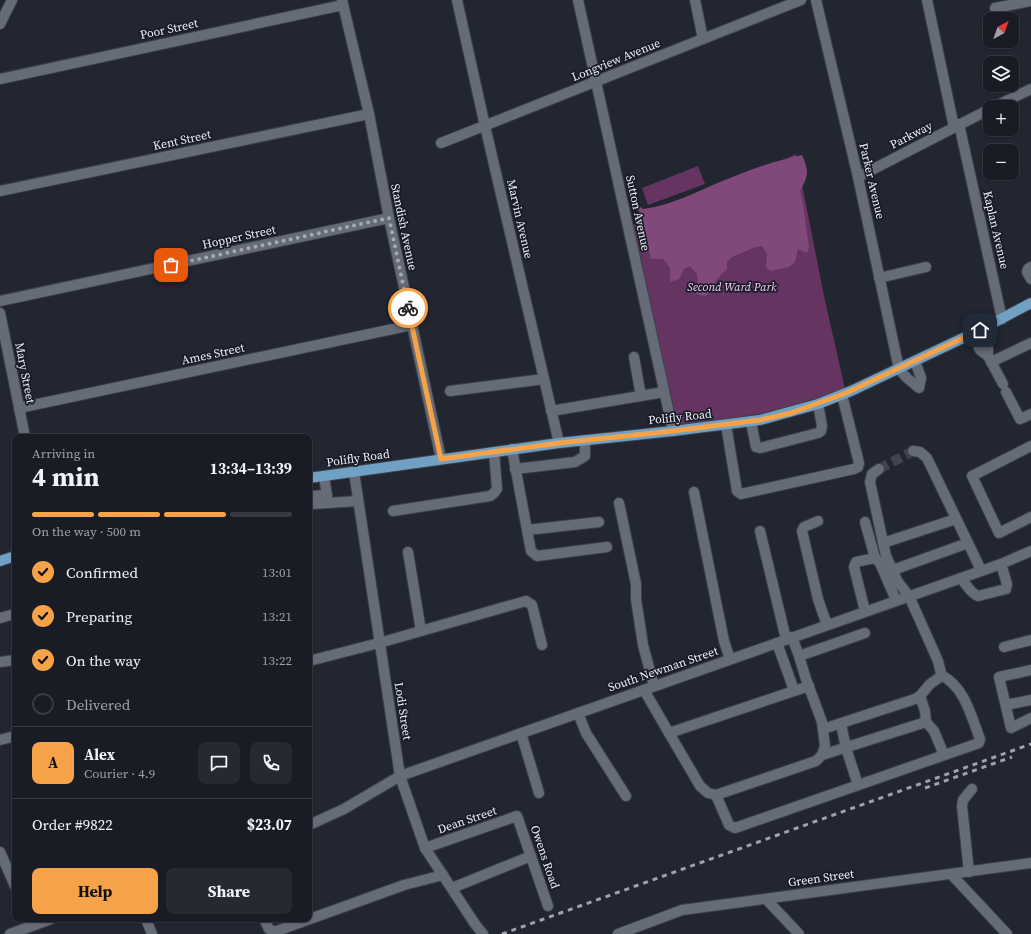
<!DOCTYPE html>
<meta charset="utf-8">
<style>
:root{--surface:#1a1c25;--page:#272932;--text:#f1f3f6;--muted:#9fa1a7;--line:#383a42;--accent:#f6a248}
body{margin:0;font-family:"Source Serif 4",serif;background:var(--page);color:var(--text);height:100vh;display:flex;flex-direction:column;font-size:15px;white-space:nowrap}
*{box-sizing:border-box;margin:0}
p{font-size:13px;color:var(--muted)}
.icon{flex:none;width:22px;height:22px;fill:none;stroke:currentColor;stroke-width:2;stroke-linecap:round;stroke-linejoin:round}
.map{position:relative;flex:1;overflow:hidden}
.details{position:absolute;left:12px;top:434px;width:300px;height:488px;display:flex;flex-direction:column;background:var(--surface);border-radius:8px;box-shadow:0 1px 3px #0004,0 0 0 1px var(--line)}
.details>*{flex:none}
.needle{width:26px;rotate:40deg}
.tools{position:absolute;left:983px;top:12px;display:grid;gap:8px}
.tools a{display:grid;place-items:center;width:36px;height:36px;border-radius:8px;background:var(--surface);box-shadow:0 1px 3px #0004,0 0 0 1px var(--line);font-size:20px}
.pin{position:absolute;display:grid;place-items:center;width:34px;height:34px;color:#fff;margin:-17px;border-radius:8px;box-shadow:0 2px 6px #0006}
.courier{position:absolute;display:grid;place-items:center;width:40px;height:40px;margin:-20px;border:3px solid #f6a248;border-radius:50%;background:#fff;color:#222;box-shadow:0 1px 5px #0007}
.summary em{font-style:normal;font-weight:700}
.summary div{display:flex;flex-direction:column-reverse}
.summary{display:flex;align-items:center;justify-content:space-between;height:68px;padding:0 20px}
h1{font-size:26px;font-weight:700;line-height:30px}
.bar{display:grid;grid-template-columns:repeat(4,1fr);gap:6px 4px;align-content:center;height:48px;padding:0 20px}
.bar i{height:5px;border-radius:3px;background:var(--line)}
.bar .selected{background:var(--accent)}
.bar p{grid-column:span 4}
.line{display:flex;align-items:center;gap:10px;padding:0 20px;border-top:1px solid var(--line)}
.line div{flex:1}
.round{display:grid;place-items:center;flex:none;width:42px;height:42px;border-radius:8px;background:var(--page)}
ol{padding:0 20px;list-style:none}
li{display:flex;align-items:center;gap:12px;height:44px}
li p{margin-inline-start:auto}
li .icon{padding:4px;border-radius:50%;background:var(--accent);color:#111;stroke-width:4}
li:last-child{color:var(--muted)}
li i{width:22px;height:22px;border:2px solid var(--line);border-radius:50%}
.button{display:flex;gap:8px;margin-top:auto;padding:8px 20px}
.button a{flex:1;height:46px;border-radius:8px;background:var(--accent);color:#111;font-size:16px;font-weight:700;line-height:46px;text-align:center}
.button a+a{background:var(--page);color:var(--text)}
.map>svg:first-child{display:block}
.green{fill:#653461}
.forest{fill:#80497a}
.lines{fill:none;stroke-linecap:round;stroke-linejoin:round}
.minor-tunnel{stroke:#40444f;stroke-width:10;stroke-dasharray:10 5;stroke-linecap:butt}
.minor-casing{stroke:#3d4049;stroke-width:12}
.major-casing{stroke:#3d4049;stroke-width:12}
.minor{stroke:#666b78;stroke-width:10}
.major{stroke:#70a1c4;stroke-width:10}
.rail{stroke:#9fa2ab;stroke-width:3;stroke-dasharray:5 5;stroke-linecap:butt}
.done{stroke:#a6a9b2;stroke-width:4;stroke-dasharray:0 7.2}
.route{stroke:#f6a248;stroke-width:5}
.labels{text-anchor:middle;stroke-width:3.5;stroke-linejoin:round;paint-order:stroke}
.street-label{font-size:12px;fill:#edf0f7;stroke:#191c27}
.park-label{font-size:12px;font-style:italic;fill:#fac8f3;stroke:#191c27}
</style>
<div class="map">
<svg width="1031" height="934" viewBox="0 0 1031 934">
<rect width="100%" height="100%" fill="#222631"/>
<g class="green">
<path d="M796,154L824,296L846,393L791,413L673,431L628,226L677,210Z"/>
<path d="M698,166L705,184L648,205L642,188Z"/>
</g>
<path class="forest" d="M802,155C809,171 809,175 800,191L803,203L809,248L807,253L798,249L795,262L789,267L770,271L766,267L767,254L762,246L756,247L732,257L727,262V269L716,280L712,292L705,296L696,294L698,288L697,274L690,266L684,269L679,279L670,282V268L663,259H651L637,204L643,209C675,205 705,187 735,176C757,167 779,160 802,155Z"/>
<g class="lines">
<path class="minor-tunnel" d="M879,469L913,451"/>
<g class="minor-casing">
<g id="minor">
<path d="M342,0L369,114L389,218L441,459"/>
<path d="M457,0L485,126L559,443"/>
<path d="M578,0L673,431"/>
<path d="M695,0L703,39"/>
<path d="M816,0L858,177L899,369L907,378L919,388L921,378L915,361"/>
<path d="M927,0L954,127"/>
<path d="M995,8L1031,1"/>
<path d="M0,24L12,0"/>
<path d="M0,79L343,5"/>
<path d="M994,107L1031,89"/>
<path d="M959,124L1002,319"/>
<path d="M441,143L801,0"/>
<path d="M858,177L990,109"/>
<path d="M0,191L369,114"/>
<path d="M1031,267L1028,269L1027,272L1031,279"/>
<path d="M879,278L926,267"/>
<path d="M0,301L389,218"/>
<path d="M0,313L25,437"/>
<path d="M980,330L988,348V356"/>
<path d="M973,334L980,350L988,356L1003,384"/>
<path d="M634,357L641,396"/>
<path d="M991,362L1031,343"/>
<path d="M450,391L544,379"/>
<path d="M1006,392L1020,419L1031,414"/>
<path d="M19,408L412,325"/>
<path d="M551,411L664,392"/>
<path d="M751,422L756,447L760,448L818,433L821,431L822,426L818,404"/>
<path d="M726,425L737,491L741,494L854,469L858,467L859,463L842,395"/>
<path d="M1031,446L972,476L999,533L1031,517"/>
<path d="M512,449L527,530L599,522"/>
<path d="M913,451L920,452L927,458L981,570"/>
<path d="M515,469L575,462L585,456V440"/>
<path d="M354,472L400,776L425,848L475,924L483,934"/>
<path d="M324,476L328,503"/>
<path d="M694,492L724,641L730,659"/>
<path d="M311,496L327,495"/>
<path d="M619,503L636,584V599L643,645L654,686"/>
<path d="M312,504L358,501"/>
<path d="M393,511L490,496L494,493L497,489L494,452"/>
<path d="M818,521L804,527L802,531L818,599L827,625"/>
<path d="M865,522L875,558L856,562L854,567L865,611"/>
<path d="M527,530L531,551L537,556L607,547"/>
<path d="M760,531L786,639"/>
<path d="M883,543L956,519"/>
<path d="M408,552L421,631"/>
<path d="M875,558L880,563L896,600"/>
<path d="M893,570L968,543"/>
<path d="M961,578C966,584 970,593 978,596L1006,589L1007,584L1001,564"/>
<path d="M0,618L15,614"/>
<path d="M792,637L799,656L865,633"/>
<path d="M777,643L794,690"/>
<path d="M1004,647L1031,640"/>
<path d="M309,661L379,643L526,601L532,605L542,645"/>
<path d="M0,662L15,660"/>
<path d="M1031,670L999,677L1011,728L1031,718"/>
<path d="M644,690L669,733L809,686"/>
<path d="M1006,705L1031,700"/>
<path d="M578,713L586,733L626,796"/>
<path d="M926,722L934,731L944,755"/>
<path d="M841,724L846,748L858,785"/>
<path d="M823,729L915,699L920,696L930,684L940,677L941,673L938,661L909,596L898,582L886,556L870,482L872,474L879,469"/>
<path d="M521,733L539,793"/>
<path d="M669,733L700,786L708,793L716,795L816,761L822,755L825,746L822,722L806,679L799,656"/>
<path d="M0,740L15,736"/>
<path d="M822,755L926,722L925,711L920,696"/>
<path d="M716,795L729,825L735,828L979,743L980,739C971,716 965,687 941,675"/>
<path d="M309,825L344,809L400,776L1001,564L1031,551"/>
<path d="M425,848L517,816L548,906"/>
<path d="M0,852L15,886"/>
<path d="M969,872L962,806L963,800L972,789"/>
<path d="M951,874L1007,934"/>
<path d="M452,888L531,856"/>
<path d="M766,899L799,934"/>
<path d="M146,919L152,934"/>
<path d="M264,919L269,929L274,932L404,885L443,875"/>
<path d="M10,934L51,919"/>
<path d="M618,934L682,910L1031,863"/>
</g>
</g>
<g class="major-casing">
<g id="major">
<path d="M309,478L559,443L673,431L760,420L818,404L851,391L980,330L1031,303"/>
<path d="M0,561L15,556"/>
</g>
</g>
<use href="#minor" class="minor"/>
<use href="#major" class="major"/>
<g class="rail">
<path d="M925,788L1012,757"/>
<path d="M502,934L1031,744"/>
</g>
</g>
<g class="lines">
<path class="done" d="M171,265L389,218L408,308"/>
<path class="route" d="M408,308L441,459L559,443L673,431L760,420L791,413L846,393L980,330"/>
</g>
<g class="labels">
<g class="street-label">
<text transform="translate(169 29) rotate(-12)" y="4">Poor Street</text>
<text transform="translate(616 60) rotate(-22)" y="4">Longview Avenue</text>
<text transform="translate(911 135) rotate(-27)" y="4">Parkway</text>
<text transform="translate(182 140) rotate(-12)" y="4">Kent Street</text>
<text transform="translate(872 181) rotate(77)" y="4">Parker Avenue</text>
<text transform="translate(638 213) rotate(78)" y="4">Sutton Avenue</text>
<text transform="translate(520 219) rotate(77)" y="4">Marvin Avenue</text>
<text transform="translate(404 227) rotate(78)" y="4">Standish Avenue</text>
<text transform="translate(996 230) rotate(77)" y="4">Kaplan Avenue</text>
<text transform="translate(239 237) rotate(-12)" y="4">Hopper Street</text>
<text transform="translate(213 354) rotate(-12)" y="4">Ames Street</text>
<text transform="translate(25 373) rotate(79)" y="4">Mary Street</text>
<text transform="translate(680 417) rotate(-6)" y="4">Polifly Road</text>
<text transform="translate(358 458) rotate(-8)" y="4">Polifly Road</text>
<text transform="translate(663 669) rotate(-19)" y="4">South Newman Street</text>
<text transform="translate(403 711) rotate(81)" y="4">Lodi Street</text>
<text transform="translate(467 820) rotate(-19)" y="4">Dean Street</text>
<text transform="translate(545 857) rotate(71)" y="4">Owens Road</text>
<text transform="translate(821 878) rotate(-8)" y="4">Green Street</text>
</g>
<g class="park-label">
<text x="732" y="291">Second Ward Park</text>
</g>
</g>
</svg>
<div class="tools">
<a><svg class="needle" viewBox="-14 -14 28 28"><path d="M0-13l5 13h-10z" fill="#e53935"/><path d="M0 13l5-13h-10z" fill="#9fa1a7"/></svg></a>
<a><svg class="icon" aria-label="layers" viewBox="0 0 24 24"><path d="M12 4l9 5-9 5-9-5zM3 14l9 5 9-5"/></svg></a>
<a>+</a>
<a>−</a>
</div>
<div class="pin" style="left:171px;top:265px;background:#ea580c"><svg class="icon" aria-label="bag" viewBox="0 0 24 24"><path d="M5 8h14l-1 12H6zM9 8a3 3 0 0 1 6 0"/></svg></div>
<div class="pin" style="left:980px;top:330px;background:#1f2937"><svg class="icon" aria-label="home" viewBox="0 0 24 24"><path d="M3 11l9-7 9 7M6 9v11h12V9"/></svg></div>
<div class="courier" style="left:408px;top:308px"><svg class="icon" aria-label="bike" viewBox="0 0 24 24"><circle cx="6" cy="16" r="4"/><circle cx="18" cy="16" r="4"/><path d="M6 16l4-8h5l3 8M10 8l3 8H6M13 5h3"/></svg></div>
<section class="details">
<div class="summary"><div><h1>4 min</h1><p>Arriving in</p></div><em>13:34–13:39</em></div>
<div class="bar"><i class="selected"></i><i class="selected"></i><i class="selected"></i><i></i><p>On the way · 500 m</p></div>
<ol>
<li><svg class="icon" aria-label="check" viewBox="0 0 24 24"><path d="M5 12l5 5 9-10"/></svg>Confirmed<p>13:01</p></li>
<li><svg class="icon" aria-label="check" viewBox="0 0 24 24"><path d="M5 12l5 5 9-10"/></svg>Preparing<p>13:21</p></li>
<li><svg class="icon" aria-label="check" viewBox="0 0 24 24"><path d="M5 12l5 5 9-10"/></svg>On the way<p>13:22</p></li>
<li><i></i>Delivered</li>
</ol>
<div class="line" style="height:72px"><b class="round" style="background:var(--accent);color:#111">A</b><div><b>Alex</b><p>Courier · 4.9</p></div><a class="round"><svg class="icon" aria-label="chat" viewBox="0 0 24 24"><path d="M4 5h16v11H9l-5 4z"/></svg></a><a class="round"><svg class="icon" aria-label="phone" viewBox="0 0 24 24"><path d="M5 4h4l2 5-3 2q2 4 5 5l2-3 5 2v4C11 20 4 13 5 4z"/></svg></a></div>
<div class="line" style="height:52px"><div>Order #9822</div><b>$23.07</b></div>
<div class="button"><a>Help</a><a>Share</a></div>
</section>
</div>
